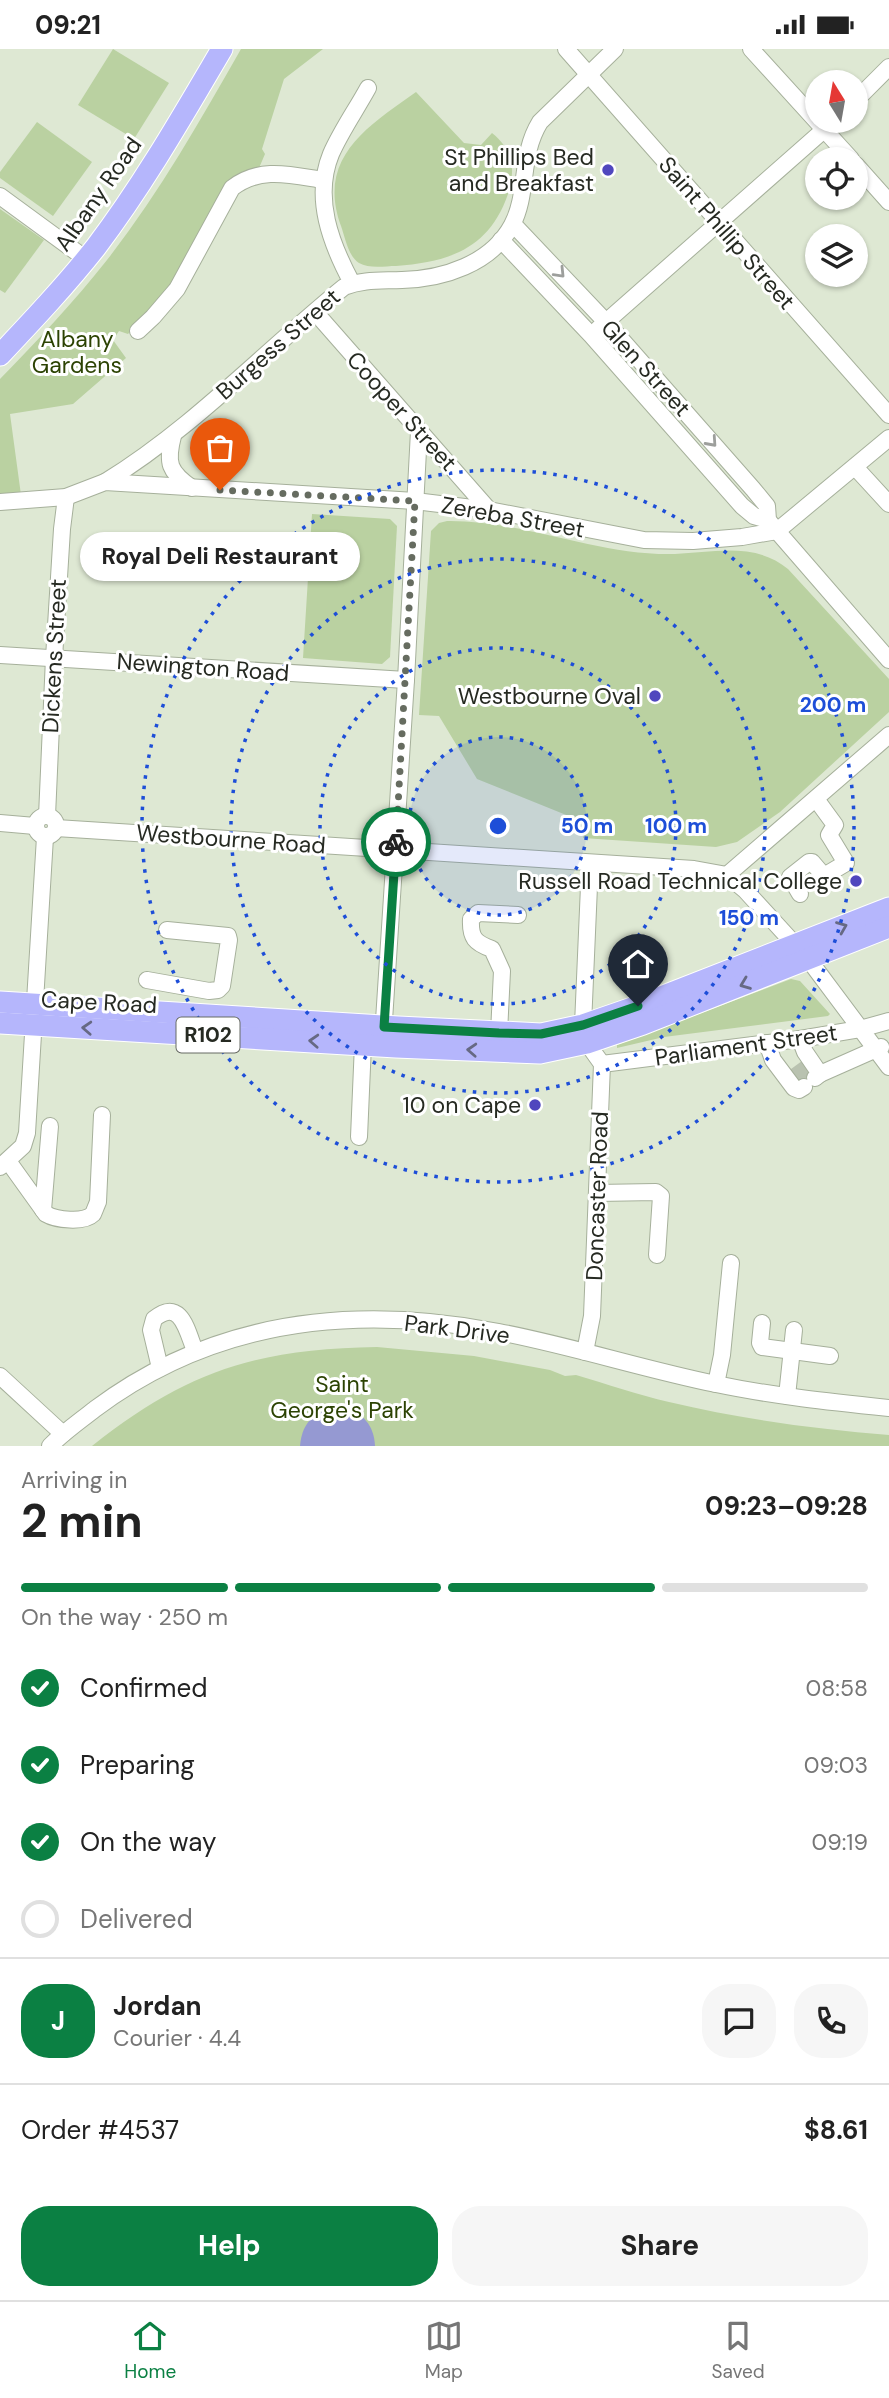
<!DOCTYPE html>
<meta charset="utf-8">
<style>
:root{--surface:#fff;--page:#f6f6f6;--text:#222;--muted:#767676;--line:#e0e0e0;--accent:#0b8043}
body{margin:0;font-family:"DM Sans",sans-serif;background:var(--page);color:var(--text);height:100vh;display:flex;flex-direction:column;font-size:26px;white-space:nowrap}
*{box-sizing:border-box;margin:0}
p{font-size:23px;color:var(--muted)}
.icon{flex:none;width:38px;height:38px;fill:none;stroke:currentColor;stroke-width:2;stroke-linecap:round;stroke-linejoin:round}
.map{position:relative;height:1397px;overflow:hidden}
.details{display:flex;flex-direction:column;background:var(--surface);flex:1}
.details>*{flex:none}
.needle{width:46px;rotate:349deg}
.tools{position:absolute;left:805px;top:21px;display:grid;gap:14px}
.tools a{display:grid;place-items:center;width:63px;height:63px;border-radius:50%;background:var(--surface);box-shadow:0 2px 5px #0004;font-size:35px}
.pin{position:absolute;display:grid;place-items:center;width:60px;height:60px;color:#fff;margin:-72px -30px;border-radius:50% 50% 50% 0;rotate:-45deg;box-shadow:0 0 7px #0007}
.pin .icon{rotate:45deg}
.courier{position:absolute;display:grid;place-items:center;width:70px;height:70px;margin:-35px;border:5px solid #0b8043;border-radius:50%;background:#fff;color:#222;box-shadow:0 2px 9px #0007}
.bubble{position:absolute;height:49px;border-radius:24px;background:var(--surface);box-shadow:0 2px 5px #0004;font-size:23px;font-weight:700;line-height:49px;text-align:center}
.headline em{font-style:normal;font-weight:700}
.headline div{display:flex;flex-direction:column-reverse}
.headline{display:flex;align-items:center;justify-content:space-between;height:119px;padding:0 21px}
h1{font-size:46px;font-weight:700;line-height:52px}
.bar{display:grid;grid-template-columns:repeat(4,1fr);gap:10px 7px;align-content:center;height:84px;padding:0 21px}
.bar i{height:9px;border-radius:5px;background:var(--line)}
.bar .active{background:var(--accent)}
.bar p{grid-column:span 4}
.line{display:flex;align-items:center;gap:18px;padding:0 21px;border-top:2px solid var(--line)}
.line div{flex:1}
.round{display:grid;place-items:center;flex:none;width:74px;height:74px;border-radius:28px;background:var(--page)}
ol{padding:0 21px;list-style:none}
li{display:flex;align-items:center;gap:21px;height:77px}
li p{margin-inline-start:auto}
li .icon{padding:7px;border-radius:50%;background:var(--accent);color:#fff;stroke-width:4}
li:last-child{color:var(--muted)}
li i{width:38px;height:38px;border:4px solid var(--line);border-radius:50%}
.action{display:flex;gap:14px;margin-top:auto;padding:14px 21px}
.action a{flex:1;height:80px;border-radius:28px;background:var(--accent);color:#fff;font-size:28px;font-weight:700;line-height:80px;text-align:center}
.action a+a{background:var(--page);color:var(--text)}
.status{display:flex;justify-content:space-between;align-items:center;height:49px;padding:0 35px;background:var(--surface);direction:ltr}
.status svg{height:19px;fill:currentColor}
.tabs{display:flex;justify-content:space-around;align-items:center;height:98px;border-top:2px solid var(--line);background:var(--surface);font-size:19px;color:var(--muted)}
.tabs a{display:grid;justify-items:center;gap:4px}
.tabs .active{color:var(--accent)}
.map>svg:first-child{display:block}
.green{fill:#bad1a1}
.water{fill:#9599d2}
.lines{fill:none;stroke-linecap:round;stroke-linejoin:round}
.minor-tunnel{stroke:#b9c2b0;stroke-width:16;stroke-dasharray:16 8;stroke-linecap:butt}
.minor-casing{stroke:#a6b09b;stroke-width:18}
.major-casing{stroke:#fff;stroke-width:23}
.minor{stroke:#fff;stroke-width:16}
.major{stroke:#b5b6fc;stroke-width:21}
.oneway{stroke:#9d9f9c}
.oneway2{stroke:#666984}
.done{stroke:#666c60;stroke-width:7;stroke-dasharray:0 12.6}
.route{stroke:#0b8043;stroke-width:9}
.ring{fill:none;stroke:#1d4ed8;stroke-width:3.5;stroke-dasharray:3.5 7}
.poi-dot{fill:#5047be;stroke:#fff;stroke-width:2.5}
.labels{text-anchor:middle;stroke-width:6;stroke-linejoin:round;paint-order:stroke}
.shield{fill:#fff;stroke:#676a64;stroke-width:2}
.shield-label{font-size:21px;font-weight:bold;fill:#262a22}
.poi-label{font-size:23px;fill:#262a22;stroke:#fff;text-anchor:end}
.street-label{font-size:23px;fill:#262a22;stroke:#fff}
.park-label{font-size:23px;fill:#2c4303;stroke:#fff}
.centre{fill:#1d4ed8;stroke:#fff;stroke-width:3.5}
.ring-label{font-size:21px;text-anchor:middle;font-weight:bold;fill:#1d4ed8;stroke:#fff;stroke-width:6;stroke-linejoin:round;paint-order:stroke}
</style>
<div class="status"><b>09:21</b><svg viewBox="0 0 49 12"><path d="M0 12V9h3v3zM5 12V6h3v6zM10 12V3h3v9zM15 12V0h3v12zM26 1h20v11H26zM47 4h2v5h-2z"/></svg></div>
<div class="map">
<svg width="889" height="1397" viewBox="0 0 889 1397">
<rect width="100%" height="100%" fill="#dee8d3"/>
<g class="green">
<path d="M113,0L169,34L134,90L78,56Z"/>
<path d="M241,0H323L284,30L262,100L265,105L259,119L251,121C212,179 178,236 128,285L119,282L113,291L126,309L73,355L10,365L21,446L0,448V330C37,292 74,253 107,211C158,146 200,72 241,0Z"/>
<path d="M416,43L464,94L481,96L492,84C513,101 516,120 508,145C489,200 449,213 396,217C385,217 369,220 359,214C348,207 345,188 341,177C316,109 368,77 416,43Z"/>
<path d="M37,73L92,113L53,167L0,129V123Z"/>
<path d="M0,160L44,191L5,244L0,241Z"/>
<path d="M312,465L390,470L397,477L390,608L382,615L303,609Z"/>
<path d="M447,472C524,471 597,507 675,505C714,503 756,493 788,520L889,630V663L780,763L737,793L716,798L583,789L586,774L477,730L439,667L419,666L431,482L439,474Z"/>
<path d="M791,930L800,932L830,965L828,967L664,988L617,999V996Z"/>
<path d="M377,1298L474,1307L550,1321L565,1327L576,1326C607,1335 638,1346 669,1353C741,1370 815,1380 889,1386V1397H92C187,1322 256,1300 377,1298Z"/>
</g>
<path class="water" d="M343,1358C363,1364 374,1376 375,1397H300C302,1371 318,1359 343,1358Z"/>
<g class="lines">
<path class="minor-tunnel" d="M795,1027L806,1019"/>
<g class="minor-casing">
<g id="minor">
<path d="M566,0L889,366"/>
<path d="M751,0L851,110"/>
<path d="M856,51L889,18"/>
<path d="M856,116L889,153"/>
<path d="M0,147L86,210"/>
<path d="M513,175L606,273L753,440L767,457L768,471L777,482L889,611"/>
<path d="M501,191L591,286L742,457L754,467L768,471"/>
<path d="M352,234C331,195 313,149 331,105C341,82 356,61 368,39"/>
<path d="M315,263L489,461"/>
<path d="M598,280L834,72"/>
<path d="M138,282L153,268L177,240L232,139C260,117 291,126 323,131"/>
<path d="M173,387C166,414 169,423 192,439"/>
<path d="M855,418L889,455"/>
<path d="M105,433C193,379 264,303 344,238C363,230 382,232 402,231C443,230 491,215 512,176C529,144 519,107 540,73L615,0"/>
<path d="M0,453L66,448L105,433L415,452L489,461L644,491L693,492L742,488L777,482L889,389"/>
<path d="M0,606L406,631"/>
<circle cx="46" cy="777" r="10"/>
<path d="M47,767L54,609L62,480L66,448"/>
<path d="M0,774L35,777"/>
<path d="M56,779L694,820L727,826L745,841L809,911L889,1018"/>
<path d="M727,826L889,686"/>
<path d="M800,845L790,828L809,813H812L824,827L846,814L829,786L835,776L816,750"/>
<path d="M147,931L209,942L218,941L222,937L229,891L228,887L167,881"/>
<path d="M499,984L502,922L492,900C475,894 470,889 471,870L478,864L518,866"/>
<path d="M383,987L406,631L419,382"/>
<path d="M800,990L805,1003L820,1025L815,1029"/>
<path d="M767,994L773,1011L794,1039L799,1041L804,1038"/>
<path d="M602,1015L800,990L860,980L889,972"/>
<path d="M820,1025L881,998"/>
<path d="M359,1088L363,995"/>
<path d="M8,1112L46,1165C56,1171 84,1174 93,1165C94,1163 97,1155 98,1153L102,1066"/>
<path d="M0,1118L23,1097L27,1084L45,788"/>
<path d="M597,1144L656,1143L661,1147L657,1206"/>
<path d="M43,1161L50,1077"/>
<path d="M762,1274L760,1294L762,1298L830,1307"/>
<path d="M585,1303L592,1267L602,1015L587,994L583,976L590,814"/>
<path d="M160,1319L151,1281L154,1270C181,1248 187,1282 195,1302"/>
<path d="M0,1327L63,1385"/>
<path d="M716,1335L722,1306L731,1214"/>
<path d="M787,1347L794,1281"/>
<path d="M50,1397C64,1383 80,1372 95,1360C215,1270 354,1255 499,1283C572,1297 643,1320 716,1335C773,1347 831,1353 889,1359"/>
</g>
</g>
<g class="major-casing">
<g id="major">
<path d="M0,306C33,271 66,236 96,198C143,136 182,68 222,0"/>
<path d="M0,953L398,978L541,985L583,976L638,957L889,859"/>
<path d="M0,974L396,998L540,1004L587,994L643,975L889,878"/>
</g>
</g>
<use href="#minor" class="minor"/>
<use href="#major" class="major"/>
</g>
<defs><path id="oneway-chevron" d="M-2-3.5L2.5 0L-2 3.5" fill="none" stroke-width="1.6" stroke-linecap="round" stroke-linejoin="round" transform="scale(1.75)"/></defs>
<g class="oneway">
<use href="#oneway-chevron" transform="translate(560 224) rotate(46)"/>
<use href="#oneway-chevron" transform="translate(712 393) rotate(48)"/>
</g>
<g class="oneway2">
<use href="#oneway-chevron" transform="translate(842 878) rotate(-22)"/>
<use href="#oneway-chevron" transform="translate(745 935) rotate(159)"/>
<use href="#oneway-chevron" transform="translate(87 979) rotate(-177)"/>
<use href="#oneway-chevron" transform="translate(314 992) rotate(-177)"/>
<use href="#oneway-chevron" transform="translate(472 1001) rotate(-177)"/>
</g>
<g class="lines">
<path class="done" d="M220,441L415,452L396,793"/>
<path class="route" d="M396,793L384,978L499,984L541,985L583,976L638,957"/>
</g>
<circle cx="498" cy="777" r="89" fill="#1d4ed8" fill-opacity=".12"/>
<g class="ring">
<circle cx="498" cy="777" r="89"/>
<circle cx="498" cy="777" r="178"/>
<circle cx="498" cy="777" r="267"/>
<circle cx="498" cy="777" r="356"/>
</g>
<g class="poi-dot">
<circle cx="608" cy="121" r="7"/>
<circle cx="655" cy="647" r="7"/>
<circle cx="856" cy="832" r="7"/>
<circle cx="535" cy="1056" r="7"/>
</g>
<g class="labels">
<rect class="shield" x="176.5" y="968.5" width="63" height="35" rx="5"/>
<g class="shield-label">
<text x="208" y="993">R102</text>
</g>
<g class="poi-label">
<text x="594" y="116">St Phillips Bed<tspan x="594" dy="26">and Breakfast</tspan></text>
<text x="641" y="655">Westbourne Oval</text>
<text x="842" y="840">Russell Road Technical College</text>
<text x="521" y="1064">10 on Cape</text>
</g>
<g class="street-label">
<text transform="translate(98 145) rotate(-55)" y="8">Albany Road</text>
<text transform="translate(727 184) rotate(49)" y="8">Saint Phillip Street</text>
<text transform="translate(278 295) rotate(-41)" y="8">Burgess Street</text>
<text transform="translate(646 319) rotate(48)" y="8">Glen Street</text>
<text transform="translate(402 362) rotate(48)" y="8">Cooper Street</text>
<text transform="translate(513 468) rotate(10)" y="8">Zereba Street</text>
<text transform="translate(54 607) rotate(-87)" y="8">Dickens Street</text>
<text transform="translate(203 618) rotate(4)" y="8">Newington Road</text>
<text transform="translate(231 790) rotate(4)" y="8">Westbourne Road</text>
<text transform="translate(99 953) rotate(3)" y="8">Cape Road</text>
<text transform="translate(746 996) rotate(-8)" y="8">Parliament Street</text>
<text transform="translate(597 1147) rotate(-88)" y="8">Doncaster Road</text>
<text transform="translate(457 1280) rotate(7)" y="8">Park Drive</text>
</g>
<g class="park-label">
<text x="77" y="298">Albany<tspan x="77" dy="26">Gardens</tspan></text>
<text x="342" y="1343">Saint<tspan x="342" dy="26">George's Park</tspan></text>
</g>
</g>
<circle cx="498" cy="777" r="10" class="centre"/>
<g class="ring-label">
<text x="833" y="663">200 m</text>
<text x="587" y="784">50 m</text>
<text x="676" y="784">100 m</text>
<text x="749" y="876">150 m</text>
</g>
</svg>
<div class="tools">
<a><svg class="needle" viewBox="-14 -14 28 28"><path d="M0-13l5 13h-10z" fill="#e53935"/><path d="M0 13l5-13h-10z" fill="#767676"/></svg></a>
<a><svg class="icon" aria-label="locate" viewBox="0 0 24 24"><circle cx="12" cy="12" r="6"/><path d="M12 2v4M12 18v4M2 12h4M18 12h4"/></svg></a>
<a><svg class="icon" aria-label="layers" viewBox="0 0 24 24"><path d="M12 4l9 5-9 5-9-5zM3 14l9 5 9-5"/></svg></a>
</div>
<div class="pin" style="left:220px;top:441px;background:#ea580c"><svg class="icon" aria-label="bag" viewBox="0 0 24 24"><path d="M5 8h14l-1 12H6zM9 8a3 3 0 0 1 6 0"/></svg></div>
<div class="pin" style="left:638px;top:957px;background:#1f2937"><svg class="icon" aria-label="home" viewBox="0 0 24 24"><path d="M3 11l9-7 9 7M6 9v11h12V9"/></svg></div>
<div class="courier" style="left:396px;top:793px"><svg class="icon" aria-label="bike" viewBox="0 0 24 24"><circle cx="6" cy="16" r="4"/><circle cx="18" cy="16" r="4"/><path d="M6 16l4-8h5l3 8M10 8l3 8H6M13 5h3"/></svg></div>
<div class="bubble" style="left:80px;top:483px;width:280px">Royal Deli Restaurant</div>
</div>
<section class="details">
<div class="headline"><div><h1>2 min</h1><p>Arriving in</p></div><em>09:23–09:28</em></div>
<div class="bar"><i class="active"></i><i class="active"></i><i class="active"></i><i></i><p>On the way · 250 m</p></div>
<ol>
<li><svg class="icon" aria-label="check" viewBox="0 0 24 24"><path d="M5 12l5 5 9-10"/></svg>Confirmed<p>08:58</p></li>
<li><svg class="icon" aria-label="check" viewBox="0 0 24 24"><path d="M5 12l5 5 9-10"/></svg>Preparing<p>09:03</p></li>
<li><svg class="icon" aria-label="check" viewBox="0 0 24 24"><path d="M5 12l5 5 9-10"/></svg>On the way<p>09:19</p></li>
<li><i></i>Delivered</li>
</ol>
<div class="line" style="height:126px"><b class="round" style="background:var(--accent);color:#fff">J</b><div><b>Jordan</b><p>Courier · 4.4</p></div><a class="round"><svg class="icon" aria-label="chat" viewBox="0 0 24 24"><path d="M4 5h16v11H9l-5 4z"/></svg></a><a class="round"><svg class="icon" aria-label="phone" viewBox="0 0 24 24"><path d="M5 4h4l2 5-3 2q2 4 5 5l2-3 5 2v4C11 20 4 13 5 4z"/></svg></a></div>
<div class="line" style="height:91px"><div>Order #4537</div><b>$8.61</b></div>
<div class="action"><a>Help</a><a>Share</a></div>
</section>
<nav class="tabs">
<a class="active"><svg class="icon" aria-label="home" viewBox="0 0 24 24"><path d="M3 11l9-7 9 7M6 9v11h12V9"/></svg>Home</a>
<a><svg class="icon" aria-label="map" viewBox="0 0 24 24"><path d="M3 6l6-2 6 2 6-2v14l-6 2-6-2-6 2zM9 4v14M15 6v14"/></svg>Map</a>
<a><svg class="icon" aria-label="saved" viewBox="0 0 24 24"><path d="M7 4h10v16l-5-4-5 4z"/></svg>Saved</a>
</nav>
